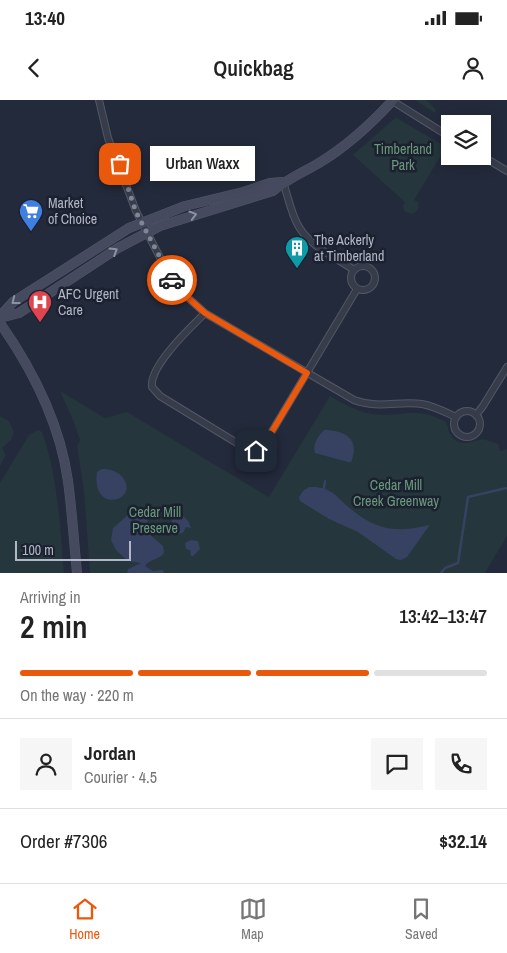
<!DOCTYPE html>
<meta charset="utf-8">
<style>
:root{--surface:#fff;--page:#f6f6f6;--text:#222;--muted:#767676;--line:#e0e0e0;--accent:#ea580c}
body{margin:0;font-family:"Archivo Narrow",sans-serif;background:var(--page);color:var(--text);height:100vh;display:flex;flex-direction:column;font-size:19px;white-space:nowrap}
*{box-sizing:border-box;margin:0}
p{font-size:16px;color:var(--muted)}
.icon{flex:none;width:28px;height:28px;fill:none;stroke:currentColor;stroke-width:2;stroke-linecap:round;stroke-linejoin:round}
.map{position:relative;height:473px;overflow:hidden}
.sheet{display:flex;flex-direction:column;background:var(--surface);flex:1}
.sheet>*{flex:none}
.controls{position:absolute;left:441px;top:15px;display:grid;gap:10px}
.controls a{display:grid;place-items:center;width:50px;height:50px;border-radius:0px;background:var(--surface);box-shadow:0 2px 12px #0003;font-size:25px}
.scale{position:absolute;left:15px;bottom:12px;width:116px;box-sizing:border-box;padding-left:5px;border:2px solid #b2b7c7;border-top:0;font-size:14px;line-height:18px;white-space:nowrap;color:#b2b7c7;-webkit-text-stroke:4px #1c2130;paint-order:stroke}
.pin{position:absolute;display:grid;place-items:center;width:42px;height:42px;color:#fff;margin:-21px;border-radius:10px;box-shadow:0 2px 8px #0006}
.courier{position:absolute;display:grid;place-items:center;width:50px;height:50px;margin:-25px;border:4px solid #ea580c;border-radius:50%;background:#fff;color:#222;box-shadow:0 1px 6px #0007}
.bubble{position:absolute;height:35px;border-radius:0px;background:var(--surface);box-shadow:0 2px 12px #0003;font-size:16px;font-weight:600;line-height:35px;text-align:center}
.head em{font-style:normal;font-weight:600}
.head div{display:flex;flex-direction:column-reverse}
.head{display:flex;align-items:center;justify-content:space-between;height:85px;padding:0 20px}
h1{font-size:32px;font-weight:600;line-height:38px}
.bar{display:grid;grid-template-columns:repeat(4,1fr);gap:8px 5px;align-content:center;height:60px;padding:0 20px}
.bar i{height:6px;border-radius:4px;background:var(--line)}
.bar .on{background:var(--accent)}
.bar p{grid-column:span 4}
.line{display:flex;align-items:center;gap:12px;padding:0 20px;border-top:1px solid var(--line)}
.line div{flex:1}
.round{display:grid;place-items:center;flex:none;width:52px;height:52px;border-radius:0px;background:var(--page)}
.status{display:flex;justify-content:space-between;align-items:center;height:35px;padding:0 25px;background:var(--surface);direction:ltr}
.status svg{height:14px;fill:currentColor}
header{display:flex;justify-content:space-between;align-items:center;height:65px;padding:0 20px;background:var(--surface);font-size:22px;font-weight:600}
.menu{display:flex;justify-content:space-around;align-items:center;height:70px;border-top:1px solid var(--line);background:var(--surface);font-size:14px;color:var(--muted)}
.menu a{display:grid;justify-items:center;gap:2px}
.menu .on{color:var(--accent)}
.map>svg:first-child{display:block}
.green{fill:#25363c}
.water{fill:#374262}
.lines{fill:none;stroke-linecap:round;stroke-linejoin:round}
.stream{stroke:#374262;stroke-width:2.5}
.street-casing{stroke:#525766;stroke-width:8}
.secondary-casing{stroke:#525766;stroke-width:10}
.street{stroke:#373c4b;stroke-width:6}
.secondary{stroke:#454a5e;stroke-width:9}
.oneway{stroke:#8c91a2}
.done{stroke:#808696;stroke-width:5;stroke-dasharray:0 9}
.route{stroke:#ea580c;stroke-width:6}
.labels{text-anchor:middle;stroke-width:5;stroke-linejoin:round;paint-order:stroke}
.park-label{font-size:14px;fill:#6a987c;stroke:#1c2130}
.poi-label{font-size:14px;fill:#b2b7c7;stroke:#1c2130;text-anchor:start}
</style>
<div class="status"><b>13:40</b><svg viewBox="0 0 49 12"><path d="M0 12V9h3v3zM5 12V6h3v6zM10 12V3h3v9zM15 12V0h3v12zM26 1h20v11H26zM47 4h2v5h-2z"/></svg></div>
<header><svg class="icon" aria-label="back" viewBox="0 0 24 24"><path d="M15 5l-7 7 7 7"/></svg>Quickbag<svg class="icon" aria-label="person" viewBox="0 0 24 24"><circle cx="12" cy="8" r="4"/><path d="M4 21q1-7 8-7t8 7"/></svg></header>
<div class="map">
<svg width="507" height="473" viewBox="0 0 507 473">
<rect width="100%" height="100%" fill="#232a3b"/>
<g class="green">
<path d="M415,0H427L436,10L435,13Z"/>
<path d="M397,18L446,47L414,100L418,102L419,107L415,113L411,114L404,111L403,106L405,102L353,55L394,19Z"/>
<path d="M60,291L105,318L127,312L269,397L330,296C344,304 357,312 373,314C403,318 414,305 446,322C448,326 448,330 450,334C458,348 471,342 483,339L498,344L500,351L507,349V436L485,473H90L84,391L77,346L80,340L73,320Z"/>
<path d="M0,316L9,321L14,332L11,340L2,348L6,355L0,366Z"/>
<path d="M38,330L42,332C58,377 60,426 64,473H0V383L29,335Z"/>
</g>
<g class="water">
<path d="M324,330C344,330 361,339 351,362H348L315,353C312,345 318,336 324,330Z"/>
<path d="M102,369C110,369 118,371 123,378C140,401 91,415 97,372Z"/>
<path d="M309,387C332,386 336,397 352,410C378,431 398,433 429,425V426L407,457L401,460L396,459L358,432L329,419L300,401L299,397L303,391Z"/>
<path d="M166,404L167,413L162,412L158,421L154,417V412Z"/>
<path d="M135,409L141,410L148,420L147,423H141L140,426L163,446L164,453C159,460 149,459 145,466L153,471L163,470L164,473H127L128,469L141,463L128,461L116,450L111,440L113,428Z"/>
<path d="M175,413C184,416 188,418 191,428L186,427L183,433L178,434L173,429L171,417Z"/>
<path d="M191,440L198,441L200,449L193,456H191L190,450L186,449L185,443Z"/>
</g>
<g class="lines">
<g class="stream">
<path d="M324,388L325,381"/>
<path d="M441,473L445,468L458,463L468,397L507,388"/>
</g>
<g class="street-casing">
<g id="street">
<path d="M99,0L108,38L136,111L169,175L185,195L205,213L354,300C378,309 398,301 422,304C434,306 445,312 456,317"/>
<path d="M391,0L450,37"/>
<path d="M482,56L507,71"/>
<path d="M283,82C288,96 291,114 299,127C311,147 335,157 354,170"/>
<circle cx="363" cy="178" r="12"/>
<path d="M205,213C191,227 149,266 152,287L160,296L245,348L256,351L262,348L265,343L357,189"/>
<circle cx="467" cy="324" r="13"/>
<path d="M476,315L483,306L507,267"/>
</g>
</g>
<g class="secondary-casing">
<g id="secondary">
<path d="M0,216L13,202L129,128L185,106L243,92L270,83L283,82"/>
<path d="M0,218L19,213L118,148L160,126L273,91C287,79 304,72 319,63C347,46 371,24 393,0"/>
<path d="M0,223C33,270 60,324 68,381C72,411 74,442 77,473"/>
</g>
</g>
<use href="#street" class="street"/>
<use href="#secondary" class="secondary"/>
</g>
<defs><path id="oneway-chevron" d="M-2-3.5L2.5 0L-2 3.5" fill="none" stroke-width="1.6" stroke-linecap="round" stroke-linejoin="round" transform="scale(1.25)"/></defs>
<g class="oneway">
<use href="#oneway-chevron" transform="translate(193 115) rotate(-16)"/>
<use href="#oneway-chevron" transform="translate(114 151) rotate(-32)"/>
<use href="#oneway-chevron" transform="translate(15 201) rotate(142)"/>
</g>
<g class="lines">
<path class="done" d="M120,64L136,112L172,180"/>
<path class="route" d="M172,180L185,195L205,213L307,273L262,348L256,351"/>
</g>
<defs>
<g id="supermarket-pin" transform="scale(1.25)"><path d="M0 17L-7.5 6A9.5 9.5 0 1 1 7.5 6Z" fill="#3f7fe0" stroke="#1c2130"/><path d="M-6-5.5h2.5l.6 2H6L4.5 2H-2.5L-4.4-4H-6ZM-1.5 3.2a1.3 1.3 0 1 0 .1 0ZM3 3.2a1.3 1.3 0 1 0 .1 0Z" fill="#fff"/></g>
<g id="building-pin" transform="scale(1.25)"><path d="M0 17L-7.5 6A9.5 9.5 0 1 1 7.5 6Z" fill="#0f9aa8" stroke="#1c2130"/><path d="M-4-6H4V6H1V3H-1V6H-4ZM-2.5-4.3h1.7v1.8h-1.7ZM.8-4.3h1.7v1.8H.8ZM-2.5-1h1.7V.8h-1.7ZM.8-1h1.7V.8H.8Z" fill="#fff"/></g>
<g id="hospital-pin" transform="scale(1.25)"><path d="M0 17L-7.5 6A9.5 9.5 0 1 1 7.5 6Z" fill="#e0444e" stroke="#1c2130"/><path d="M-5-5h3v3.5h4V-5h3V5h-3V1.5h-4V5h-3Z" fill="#fff"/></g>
</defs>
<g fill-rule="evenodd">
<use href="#supermarket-pin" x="31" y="111"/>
<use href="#building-pin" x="297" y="148"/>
<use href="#hospital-pin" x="40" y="202"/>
</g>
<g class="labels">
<g class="park-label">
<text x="403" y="54">Timberland<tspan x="403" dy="16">Park</tspan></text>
<text x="396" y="390">Cedar Mill<tspan x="396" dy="16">Creek Greenway</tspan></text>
<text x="155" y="417">Cedar Mill<tspan x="155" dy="16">Preserve</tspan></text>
</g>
<g class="poi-label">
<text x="48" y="108">Market<tspan x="48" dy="16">of Choice</tspan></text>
<text x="314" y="145">The Ackerly<tspan x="314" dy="16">at Timberland</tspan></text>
<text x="58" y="199">AFC Urgent<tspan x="58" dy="16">Care</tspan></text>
</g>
</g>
</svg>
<div class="controls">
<a><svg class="icon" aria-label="layers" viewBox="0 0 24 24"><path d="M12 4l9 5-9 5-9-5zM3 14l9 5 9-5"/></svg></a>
</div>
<div class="scale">100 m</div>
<div class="pin" style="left:120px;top:64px;background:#ea580c"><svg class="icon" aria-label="bag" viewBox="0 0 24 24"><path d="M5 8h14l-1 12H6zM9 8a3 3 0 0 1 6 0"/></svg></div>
<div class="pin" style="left:256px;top:351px;background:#1f2937"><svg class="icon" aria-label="home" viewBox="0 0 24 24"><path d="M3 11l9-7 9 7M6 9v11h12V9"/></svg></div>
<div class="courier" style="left:172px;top:180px"><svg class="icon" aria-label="car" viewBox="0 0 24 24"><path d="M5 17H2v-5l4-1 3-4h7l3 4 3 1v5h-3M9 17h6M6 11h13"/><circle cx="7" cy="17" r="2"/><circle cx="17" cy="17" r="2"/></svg></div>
<div class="bubble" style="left:150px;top:46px;width:105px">Urban Waxx</div>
</div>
<section class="sheet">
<div class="head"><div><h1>2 min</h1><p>Arriving in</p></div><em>13:42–13:47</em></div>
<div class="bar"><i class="on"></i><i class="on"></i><i class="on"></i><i></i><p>On the way · 220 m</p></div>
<div class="line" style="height:90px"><a class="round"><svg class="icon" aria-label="person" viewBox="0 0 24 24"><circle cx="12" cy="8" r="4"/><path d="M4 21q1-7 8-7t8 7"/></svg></a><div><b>Jordan</b><p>Courier · 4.5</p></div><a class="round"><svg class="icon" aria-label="chat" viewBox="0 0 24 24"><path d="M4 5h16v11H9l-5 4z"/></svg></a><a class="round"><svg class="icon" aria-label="phone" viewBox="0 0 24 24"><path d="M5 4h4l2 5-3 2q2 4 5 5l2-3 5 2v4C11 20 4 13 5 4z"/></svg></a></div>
<div class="line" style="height:65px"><div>Order #7306</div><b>$32.14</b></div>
</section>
<nav class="menu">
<a class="on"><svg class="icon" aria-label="home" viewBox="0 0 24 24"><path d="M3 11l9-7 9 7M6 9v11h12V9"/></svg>Home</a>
<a><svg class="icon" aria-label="map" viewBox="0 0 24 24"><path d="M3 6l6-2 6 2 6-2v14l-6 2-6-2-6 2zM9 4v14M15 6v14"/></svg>Map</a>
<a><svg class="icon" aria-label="saved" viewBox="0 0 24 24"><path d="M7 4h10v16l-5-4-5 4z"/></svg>Saved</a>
</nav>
